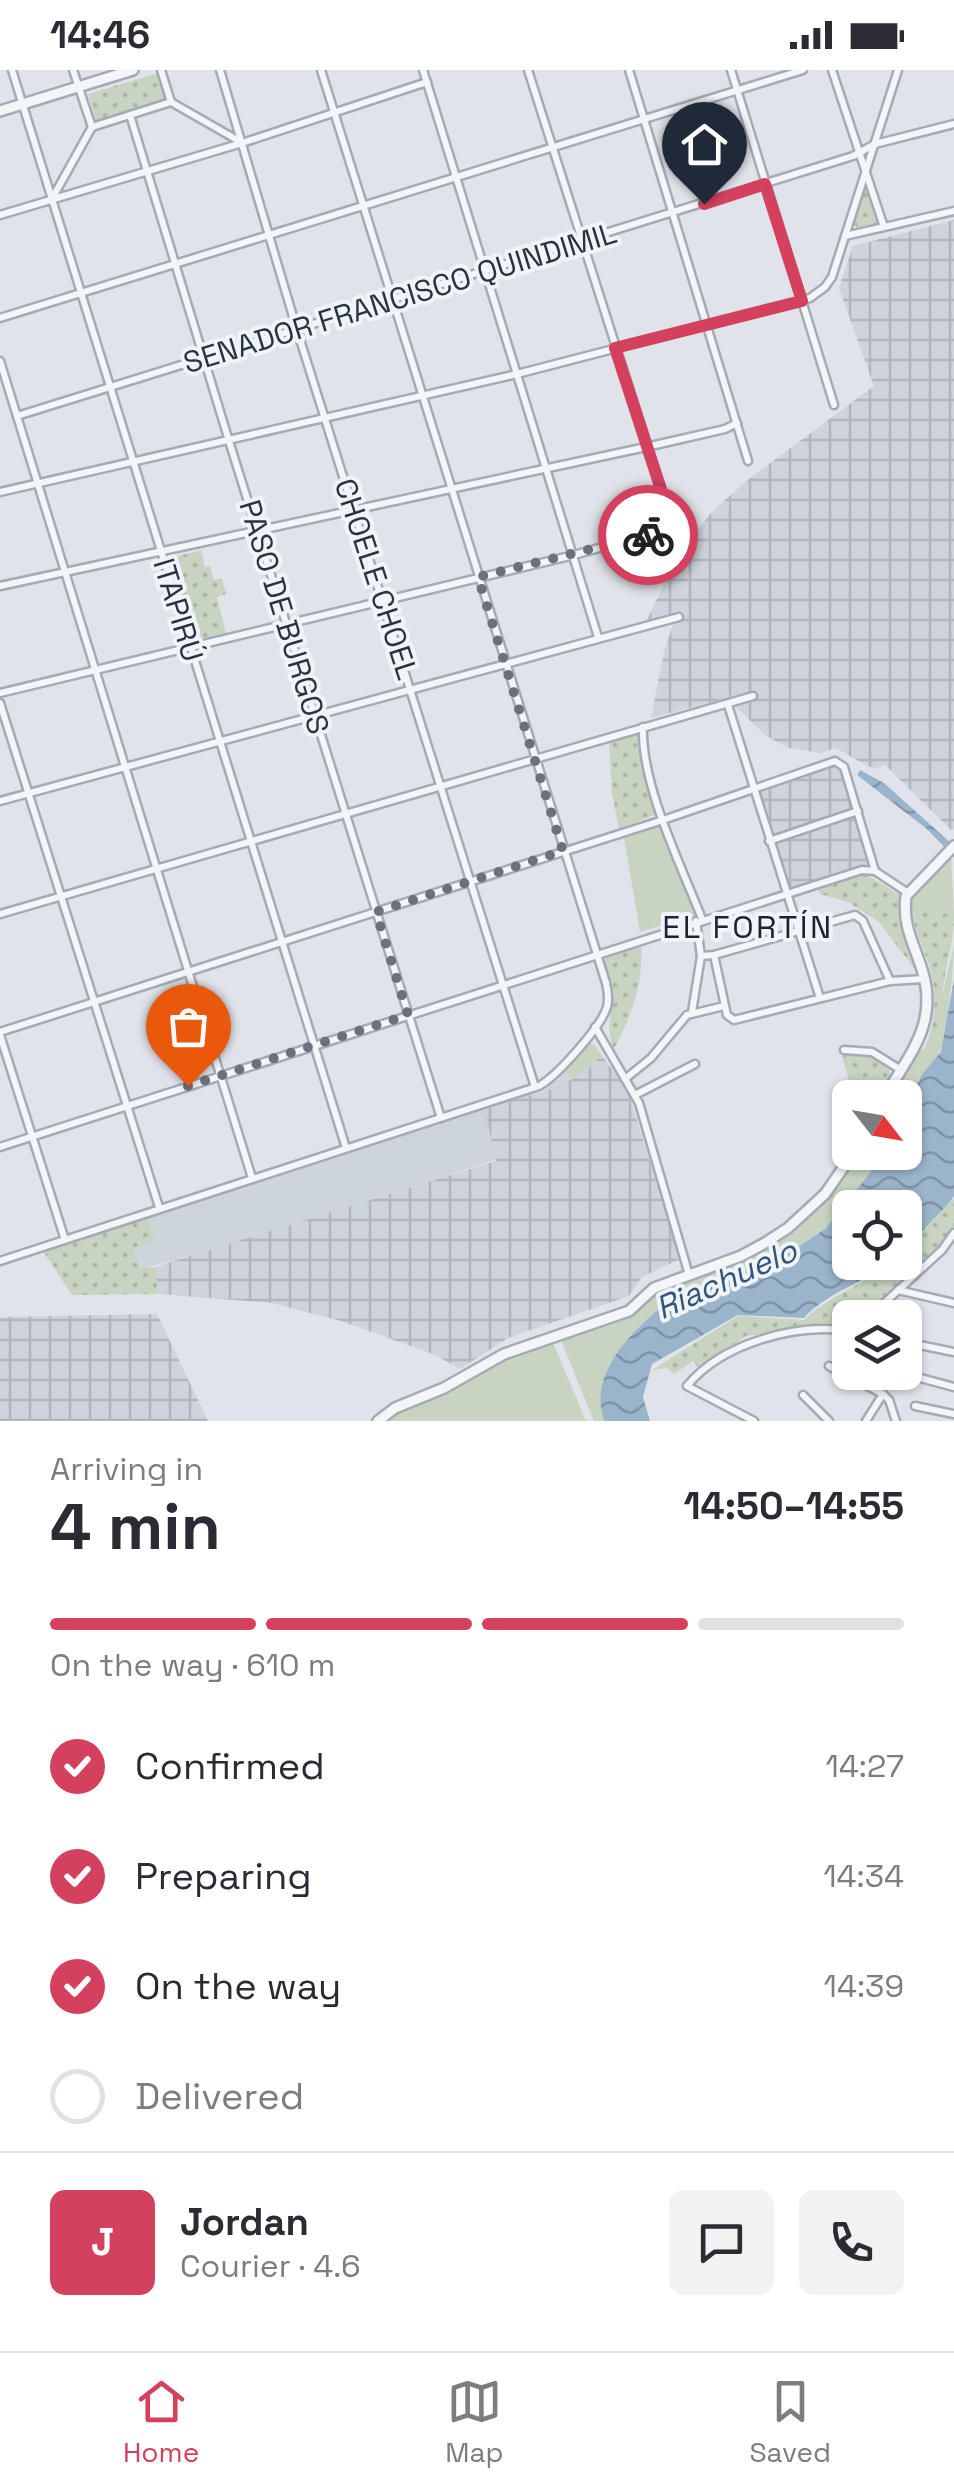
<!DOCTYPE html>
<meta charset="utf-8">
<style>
:root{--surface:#fff;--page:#f2f2f3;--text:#2b2b33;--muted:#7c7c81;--line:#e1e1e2;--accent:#d3415e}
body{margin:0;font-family:"Space Grotesk",sans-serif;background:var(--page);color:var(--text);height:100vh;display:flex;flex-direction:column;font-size:38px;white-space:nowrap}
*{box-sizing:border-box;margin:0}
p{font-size:32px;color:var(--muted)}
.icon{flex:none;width:55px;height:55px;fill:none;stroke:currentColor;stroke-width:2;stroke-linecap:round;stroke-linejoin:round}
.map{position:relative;height:1351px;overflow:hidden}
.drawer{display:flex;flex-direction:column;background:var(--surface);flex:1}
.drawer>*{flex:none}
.needle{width:65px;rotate:121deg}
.tools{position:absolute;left:832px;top:1010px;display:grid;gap:20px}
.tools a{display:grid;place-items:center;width:90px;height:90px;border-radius:15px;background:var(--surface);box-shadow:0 2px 8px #0004;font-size:50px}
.pin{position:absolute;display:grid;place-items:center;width:85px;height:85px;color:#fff;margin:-102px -42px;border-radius:50% 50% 50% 0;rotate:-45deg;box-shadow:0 0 10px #0007}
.pin .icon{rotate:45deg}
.courier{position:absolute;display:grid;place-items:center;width:100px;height:100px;margin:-50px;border:8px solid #d3415e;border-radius:50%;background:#fff;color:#222;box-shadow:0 2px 12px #0007}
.head em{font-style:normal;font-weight:600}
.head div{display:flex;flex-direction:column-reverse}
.head{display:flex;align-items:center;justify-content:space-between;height:170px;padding:0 50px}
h1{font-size:65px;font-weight:600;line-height:75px}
.bar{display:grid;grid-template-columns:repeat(4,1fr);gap:15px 10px;align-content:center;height:120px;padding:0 50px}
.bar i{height:12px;border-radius:8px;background:var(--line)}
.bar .selected{background:var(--accent)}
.bar p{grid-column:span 4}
.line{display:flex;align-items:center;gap:25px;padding:0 50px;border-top:2px solid var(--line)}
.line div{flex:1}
.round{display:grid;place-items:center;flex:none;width:105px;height:105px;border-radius:15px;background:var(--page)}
ol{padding:0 50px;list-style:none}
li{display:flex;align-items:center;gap:30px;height:110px}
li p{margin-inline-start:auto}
li .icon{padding:10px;border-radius:50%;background:var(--accent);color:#fff;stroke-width:4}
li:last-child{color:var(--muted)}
li i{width:55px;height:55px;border:5px solid var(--line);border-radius:50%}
.status{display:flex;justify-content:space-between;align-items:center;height:70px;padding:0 50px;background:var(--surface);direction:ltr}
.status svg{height:28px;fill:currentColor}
.dock{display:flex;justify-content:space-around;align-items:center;height:140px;border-top:2px solid var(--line);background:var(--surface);font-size:28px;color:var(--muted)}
.dock a{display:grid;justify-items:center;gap:5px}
.dock .selected{color:var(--accent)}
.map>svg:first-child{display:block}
.built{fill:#ced4dc}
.industrial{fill:url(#industrial-grid)}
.grass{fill:#c7d4c1}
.park{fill:url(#park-dots)}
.water{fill:url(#water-waves)}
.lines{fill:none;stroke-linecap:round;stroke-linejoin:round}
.minor-casing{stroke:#a5abb4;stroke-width:11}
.tertiary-casing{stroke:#a5abb4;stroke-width:14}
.minor{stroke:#f3f5f8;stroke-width:6}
.tertiary{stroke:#f3f5f8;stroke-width:9}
.done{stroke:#68717d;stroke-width:10;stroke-dasharray:0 18}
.route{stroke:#d3415e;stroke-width:12}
.labels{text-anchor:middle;stroke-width:8;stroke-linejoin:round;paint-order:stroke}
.street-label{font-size:30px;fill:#283342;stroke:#f0f3f7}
.neighbourhood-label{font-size:32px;letter-spacing:2.5px;fill:#1a2433;stroke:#f0f3f7}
.water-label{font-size:32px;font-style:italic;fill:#315477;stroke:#f0f3f7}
</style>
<div class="status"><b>14:46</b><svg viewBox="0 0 49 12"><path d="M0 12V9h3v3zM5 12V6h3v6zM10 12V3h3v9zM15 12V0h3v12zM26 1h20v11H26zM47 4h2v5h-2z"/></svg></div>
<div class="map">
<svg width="954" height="1351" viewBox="0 0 954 1351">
<defs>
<pattern id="industrial-grid" width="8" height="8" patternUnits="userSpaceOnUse" patternTransform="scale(2.5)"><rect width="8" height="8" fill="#ced4dc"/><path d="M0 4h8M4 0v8" fill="none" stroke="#b1b6be"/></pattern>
<pattern id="park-dots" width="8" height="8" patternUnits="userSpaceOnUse" patternTransform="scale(2.5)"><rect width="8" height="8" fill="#c7d4c1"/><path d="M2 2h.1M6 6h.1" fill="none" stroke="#abb6a7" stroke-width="1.8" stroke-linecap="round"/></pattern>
<pattern id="water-waves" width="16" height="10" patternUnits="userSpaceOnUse" patternTransform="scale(2.5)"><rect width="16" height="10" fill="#9ab4cb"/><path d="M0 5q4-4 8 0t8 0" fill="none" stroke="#7e93a6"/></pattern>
</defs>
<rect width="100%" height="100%" fill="#e0e4ea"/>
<path class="built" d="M594,974L634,1044L246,1172L140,1199L134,1177L155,1171L147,1142L542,1022Z"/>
<g class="industrial">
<path d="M954,150V759L952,761L885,695L874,699L835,678L821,683L788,678L765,665L736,637L734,626L651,648L664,582L676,545L646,552L678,485L711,443L745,412L874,316L839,218L853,176Z"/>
<path d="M840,690L875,794L788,820L752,719Z"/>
<path d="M602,985L629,1024L680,1189L642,1207L629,1226L508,1268L460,1299L433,1284L341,1251L272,1233L158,1224L155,1197L496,1091L484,1037L550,1020L583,1004Z"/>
<path d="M157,1244L208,1351H0V1247Z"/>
</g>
<g class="grass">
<path d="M663,753L694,845L640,862L624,768Z"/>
<path d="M951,785L954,844L909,842L911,824Z"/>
<path d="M954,874C954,892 947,972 939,984C926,1005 915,1012 905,1038V1028H889L916,983L931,975Z"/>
<path d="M590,972L602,985L574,1009L564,999Z"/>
<path d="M858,1083H886L825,1159L801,1175L658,1240L639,1257L609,1295L602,1345L604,1351H594L562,1273L564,1265L622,1246L651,1222L742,1187L788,1160Z"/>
<path d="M549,1271L554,1275L586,1351H384C399,1338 418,1336 435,1328C474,1307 506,1286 549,1271Z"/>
</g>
<g class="park">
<path d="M158,3L166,29L96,51L88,24Z"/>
<path d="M868,118L879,154L858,160L853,152L865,119Z"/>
<path d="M201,480L205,497L210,496L214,510L222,508L226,524L217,527L226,563L192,571L171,488Z"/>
<path d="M638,664L657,744L619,759L612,723L609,673Z"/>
<path d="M864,803L903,827V863L920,906L879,852L848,832L820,824L818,818Z"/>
<path d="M913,842L954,844C954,870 949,881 945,906C941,929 940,953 931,976L924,979C936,953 938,923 929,895C923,876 914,862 913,842Z"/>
<path d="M641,872C644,910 632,948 613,980L609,960L612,923L604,891L608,885Z"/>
<path d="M841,983L871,986L890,1000V1006L877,1027H854Z"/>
<path d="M954,1128V1160L938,1181L862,1247L850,1248V1255L746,1266L700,1300L693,1291L674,1304L667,1298L652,1300L738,1246L804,1250C829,1225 863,1216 890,1193L905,1192V1180Z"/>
<path d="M148,1147L155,1171L134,1178L140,1198L155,1197L158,1224L72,1225L43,1181Z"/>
</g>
<g class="water">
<path d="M860,700L884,713L954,776V787L927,759L857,705Z"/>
<path d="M954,909V1126L949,1133L905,1179V1138H850V1192L888,1193C862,1214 826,1223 804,1248L738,1245L652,1294L643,1327L650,1351H604C589,1306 626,1267 658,1240L801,1175L825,1159L886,1083L905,1082V1038L923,1003L941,982Z"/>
</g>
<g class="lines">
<g class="minor-casing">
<g id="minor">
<path d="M12,0L346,1078"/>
<path d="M73,0L92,57"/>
<path d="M161,0L171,32"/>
<path d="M220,0L297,260L535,1017"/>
<path d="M423,0L598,567"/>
<path d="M629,0L748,391"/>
<path d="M731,0L834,335"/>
<path d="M832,0L884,157"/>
<path d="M171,32L239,71"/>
<path d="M130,45L229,371L441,1048"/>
<path d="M92,57L171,32"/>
<path d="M53,127L92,57"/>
<path d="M0,145L242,73L427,12"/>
<path d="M845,166L954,141"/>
<path d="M0,248L803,0"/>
<path d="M0,291L252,1108"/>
<path d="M17,346L853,86L875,74L954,54"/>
<path d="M0,422L517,304L810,228L825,217L832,207L898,0"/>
<path d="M0,516L646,377L725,359L737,353"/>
<path d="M0,623L574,485L667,459L670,447L528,0"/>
<path d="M0,633L159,1137"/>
<path d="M728,635L820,928"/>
<path d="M643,657C641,715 681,795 702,849"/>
<path d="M0,731L679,547"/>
<path d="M769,771L858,741"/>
<path d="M0,844L753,626"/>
<path d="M696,851L701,886L714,885L727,945L734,950L890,911L924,909"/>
<path d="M714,885L855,845L863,851L890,911"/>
<path d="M692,942L701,886"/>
<path d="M595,957L639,1033L689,1205"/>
<path d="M0,962L663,750L835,691L844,697L875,801"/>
<path d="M0,965L65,1170"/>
<path d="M844,980L872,982L901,1000"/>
<path d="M625,1009L651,988L687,945L724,936"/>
<path d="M635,1025L695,994"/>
<path d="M0,1077L862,800L875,801L908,823"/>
<path d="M0,1191L539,1016C557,1006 601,957 607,937C609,929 608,921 606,913L321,0"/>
<path d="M898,1220L954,1233"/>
<path d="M868,1248L942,1180L954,1163"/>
<path d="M905,1272L954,1282"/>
<path d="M829,1296L883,1324L889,1330L896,1351"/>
<path d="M898,1302L954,1317"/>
<path d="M803,1325L829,1351"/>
<path d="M915,1336L954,1344"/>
<path d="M754,1351L687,1316C722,1273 796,1253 850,1261"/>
<path d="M866,1351L883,1324"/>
</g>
</g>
<g class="tertiary-casing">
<g id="tertiary">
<path d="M0,41L133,0"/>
<path d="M884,1028C908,986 938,955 923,903C915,875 902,857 906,826L954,776"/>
<path d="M378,1351L395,1338L444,1318L504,1284L629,1241L654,1218L741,1186L765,1173L788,1158L825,1124L854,1082"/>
</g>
</g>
<use href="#minor" class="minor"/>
<use href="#tertiary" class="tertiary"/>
</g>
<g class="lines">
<path class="done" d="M188,1016L408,945L376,842L563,781L478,507L648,465"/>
<path class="route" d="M648,465L667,459L670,447L615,278L802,231L765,114L704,134"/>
</g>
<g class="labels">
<g class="street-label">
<text transform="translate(400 228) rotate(-17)" y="10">SENADOR FRANCISCO QUINDIMIL</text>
<text transform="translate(376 509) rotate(72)" y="10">CHOELE CHOEL</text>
<text transform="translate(178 540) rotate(73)" y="10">ITAPIRÚ</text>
<text transform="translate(284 547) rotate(73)" y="10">PASO DE BURGOS</text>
</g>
<g class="neighbourhood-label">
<text x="748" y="868">EL FORTÍN</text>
</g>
<g class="water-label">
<text transform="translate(726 1209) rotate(-24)" y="11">Riachuelo</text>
</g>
</g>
</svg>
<div class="tools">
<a><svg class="needle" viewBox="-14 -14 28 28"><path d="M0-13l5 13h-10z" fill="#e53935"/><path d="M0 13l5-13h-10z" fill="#7c7c81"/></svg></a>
<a><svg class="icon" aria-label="locate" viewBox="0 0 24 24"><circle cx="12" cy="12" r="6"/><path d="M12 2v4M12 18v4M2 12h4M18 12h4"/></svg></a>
<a><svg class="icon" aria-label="layers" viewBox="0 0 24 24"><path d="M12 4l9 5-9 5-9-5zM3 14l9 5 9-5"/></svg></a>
</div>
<div class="pin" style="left:188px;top:1016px;background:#ea580c"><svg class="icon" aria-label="bag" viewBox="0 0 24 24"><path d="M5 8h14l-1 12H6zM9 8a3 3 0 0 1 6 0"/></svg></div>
<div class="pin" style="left:704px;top:134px;background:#1f2937"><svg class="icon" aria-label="home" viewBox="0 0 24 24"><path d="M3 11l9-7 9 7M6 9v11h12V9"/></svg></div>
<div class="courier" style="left:648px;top:465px"><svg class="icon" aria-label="bike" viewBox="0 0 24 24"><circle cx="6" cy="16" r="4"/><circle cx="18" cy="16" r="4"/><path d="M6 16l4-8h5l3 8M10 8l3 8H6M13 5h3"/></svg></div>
</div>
<section class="drawer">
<div class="head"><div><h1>4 min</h1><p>Arriving in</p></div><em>14:50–14:55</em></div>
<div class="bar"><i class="selected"></i><i class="selected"></i><i class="selected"></i><i></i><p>On the way · 610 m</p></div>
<ol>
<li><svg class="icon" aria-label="check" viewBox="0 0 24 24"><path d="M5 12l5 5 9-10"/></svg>Confirmed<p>14:27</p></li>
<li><svg class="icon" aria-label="check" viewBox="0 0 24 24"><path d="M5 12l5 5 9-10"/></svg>Preparing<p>14:34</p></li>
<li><svg class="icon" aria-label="check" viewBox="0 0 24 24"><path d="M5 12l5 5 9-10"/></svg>On the way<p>14:39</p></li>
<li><i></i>Delivered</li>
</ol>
<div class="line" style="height:180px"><b class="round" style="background:var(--accent);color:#fff">J</b><div><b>Jordan</b><p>Courier · 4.6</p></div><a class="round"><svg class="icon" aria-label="chat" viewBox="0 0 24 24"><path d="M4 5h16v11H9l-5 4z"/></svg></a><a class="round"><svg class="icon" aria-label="phone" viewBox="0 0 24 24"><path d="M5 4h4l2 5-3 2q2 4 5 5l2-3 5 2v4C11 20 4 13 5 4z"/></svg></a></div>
</section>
<nav class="dock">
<a class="selected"><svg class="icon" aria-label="home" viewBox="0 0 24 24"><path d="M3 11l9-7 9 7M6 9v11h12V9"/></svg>Home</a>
<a><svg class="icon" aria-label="map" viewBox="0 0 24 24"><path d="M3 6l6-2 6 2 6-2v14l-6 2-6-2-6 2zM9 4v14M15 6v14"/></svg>Map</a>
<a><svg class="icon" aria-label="saved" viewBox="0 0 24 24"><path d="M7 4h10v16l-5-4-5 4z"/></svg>Saved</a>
</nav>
